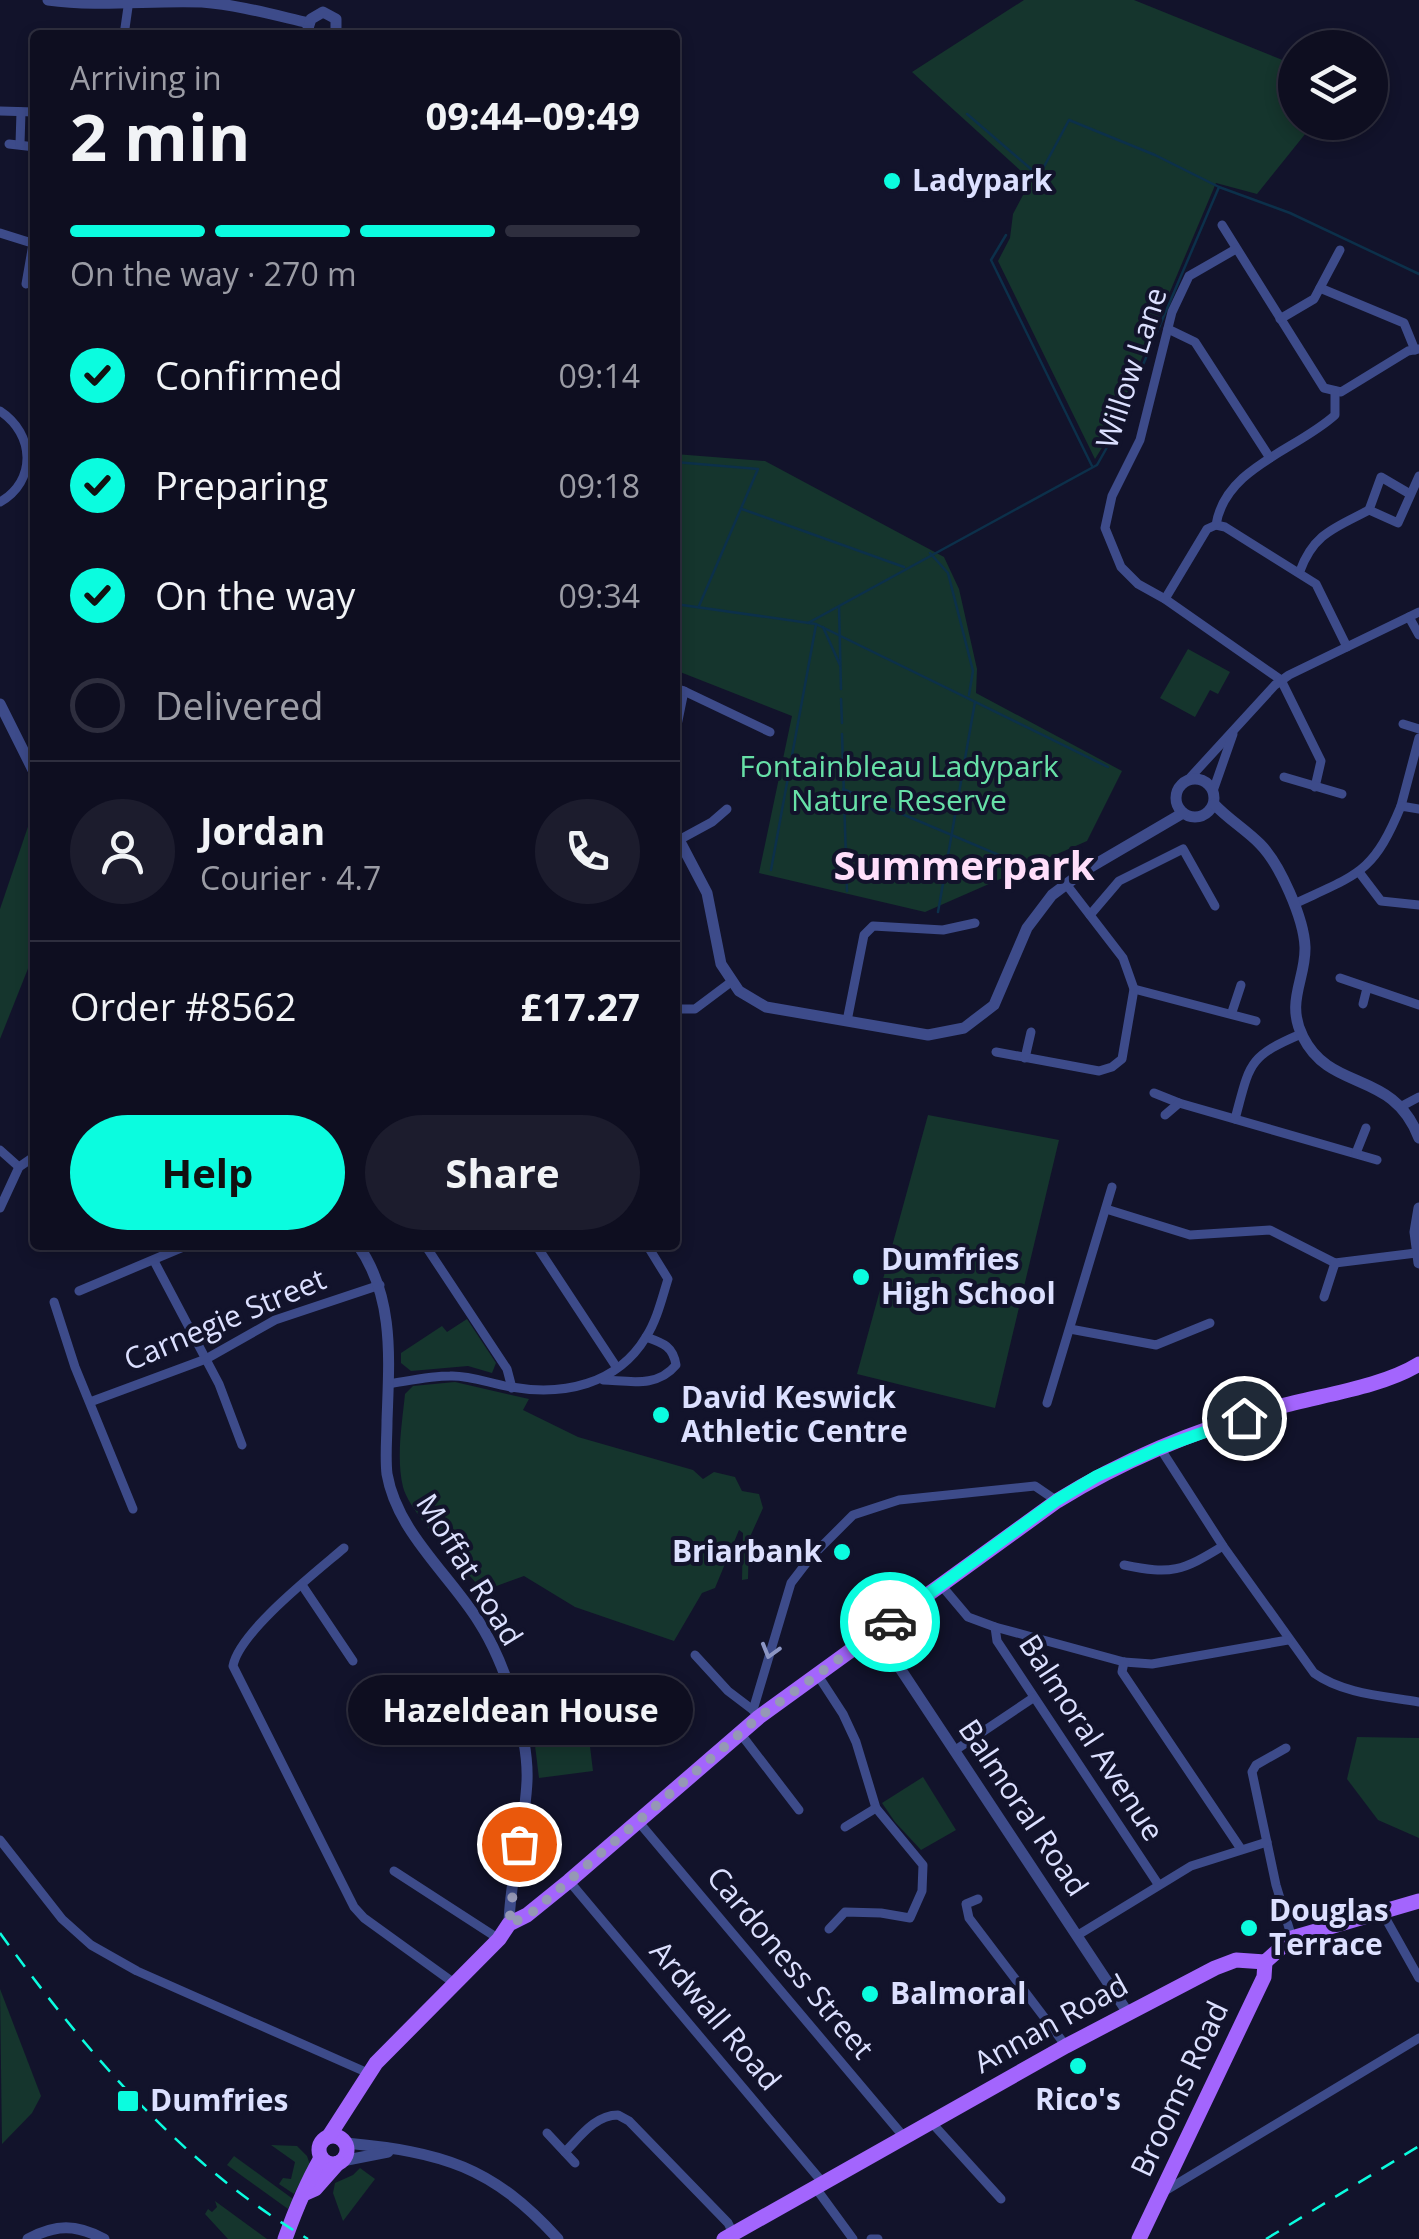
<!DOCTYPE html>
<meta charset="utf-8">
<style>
:root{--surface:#0e0e20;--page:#1c1c2d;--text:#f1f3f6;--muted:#9b9ca5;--line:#2e2e3e;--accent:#0bfcdf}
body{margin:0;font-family:"Open Sans",sans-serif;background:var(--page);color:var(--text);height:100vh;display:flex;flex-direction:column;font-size:38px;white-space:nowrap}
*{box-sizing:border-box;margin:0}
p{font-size:32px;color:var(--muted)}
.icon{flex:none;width:55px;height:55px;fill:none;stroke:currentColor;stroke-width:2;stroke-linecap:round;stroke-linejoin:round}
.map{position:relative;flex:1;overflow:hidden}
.sheet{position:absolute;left:30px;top:30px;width:650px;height:1220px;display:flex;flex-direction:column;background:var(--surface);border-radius:10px;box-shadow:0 5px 15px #0003,0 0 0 2px var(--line)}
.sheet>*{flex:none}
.fabs{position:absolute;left:1278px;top:30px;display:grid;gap:20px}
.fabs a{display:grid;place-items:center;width:110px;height:110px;border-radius:50%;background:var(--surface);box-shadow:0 5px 15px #0003,0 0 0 2px var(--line);font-size:50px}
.pin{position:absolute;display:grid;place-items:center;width:85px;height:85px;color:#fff;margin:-42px;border:5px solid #fff;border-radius:50%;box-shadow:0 2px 10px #0007}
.courier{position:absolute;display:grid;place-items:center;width:100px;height:100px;margin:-50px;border:8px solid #0bfcdf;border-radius:50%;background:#fff;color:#222;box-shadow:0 2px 12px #0007}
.bubble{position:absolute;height:70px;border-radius:35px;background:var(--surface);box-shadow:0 5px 15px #0003,0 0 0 2px var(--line);font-size:32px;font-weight:700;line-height:70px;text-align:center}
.summary em{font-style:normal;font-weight:700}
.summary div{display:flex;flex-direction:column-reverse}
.summary{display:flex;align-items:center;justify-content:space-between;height:170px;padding:0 40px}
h1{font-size:65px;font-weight:700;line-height:75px}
.bar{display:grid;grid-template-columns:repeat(4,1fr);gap:15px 10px;align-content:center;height:120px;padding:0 40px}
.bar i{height:12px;border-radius:8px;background:var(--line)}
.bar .selected{background:var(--accent)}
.bar p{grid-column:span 4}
.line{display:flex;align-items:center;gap:25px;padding:0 40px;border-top:2px solid var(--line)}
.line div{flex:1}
.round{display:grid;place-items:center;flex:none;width:105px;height:105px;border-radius:52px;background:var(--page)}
ol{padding:0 40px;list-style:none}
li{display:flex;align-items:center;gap:30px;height:110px}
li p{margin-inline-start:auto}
li .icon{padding:10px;border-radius:50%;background:var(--accent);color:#111;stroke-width:4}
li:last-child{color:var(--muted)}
li i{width:55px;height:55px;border:5px solid var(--line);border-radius:50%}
.primary-button{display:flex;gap:20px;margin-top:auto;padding:20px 40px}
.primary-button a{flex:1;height:115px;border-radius:60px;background:var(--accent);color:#111;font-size:40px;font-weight:700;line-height:115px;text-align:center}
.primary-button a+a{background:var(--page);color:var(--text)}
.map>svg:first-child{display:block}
.green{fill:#15352d}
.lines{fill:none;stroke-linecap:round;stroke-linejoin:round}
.stream{stroke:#0c304a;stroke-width:2.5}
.minor{stroke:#3d4b8a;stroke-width:9}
.tertiary{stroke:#3d4b8a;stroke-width:11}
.primary{stroke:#a365fd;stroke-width:15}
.rail{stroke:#0bfcdf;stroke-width:2.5;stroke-dasharray:15 12;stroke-linecap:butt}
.oneway{stroke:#8c96c4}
.done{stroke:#9598b5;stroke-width:10;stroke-dasharray:0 18}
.route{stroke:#0bfcdf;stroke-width:12}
.poi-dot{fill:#0bfcdf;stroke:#12132b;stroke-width:4}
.labels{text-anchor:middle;stroke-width:8;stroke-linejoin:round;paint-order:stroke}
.poi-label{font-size:30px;font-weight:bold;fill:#dce0ff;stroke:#12132b;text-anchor:start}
.street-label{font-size:30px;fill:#dce0ff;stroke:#12132b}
.park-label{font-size:30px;fill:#67e0a7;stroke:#12132b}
.district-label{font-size:40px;font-weight:bold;fill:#ffdefa;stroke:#12132b}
</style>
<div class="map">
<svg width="1419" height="2239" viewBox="0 0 1419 2239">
<rect width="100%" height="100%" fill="#12132b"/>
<g class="green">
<path d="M1024,0H1134L1295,65V122L1314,123L1257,194L1216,183L1108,438L1095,459L998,261L1010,238L1013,214L1031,180L912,72Z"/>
<path d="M675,454L765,461L944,557L959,589L977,669L976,693L1122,771L1087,841L925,912L759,873L792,716L675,670Z"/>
<path d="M1188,649L1230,672L1218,694L1210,690L1195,717L1160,698Z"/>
<path d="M35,806V951L0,1039V909Z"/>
<path d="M928,1115L1059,1140L995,1408L857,1374Z"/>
<path d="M467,1319L496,1363L492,1373L468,1366L411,1371L401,1363V1353L442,1326L447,1332Z"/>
<path d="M455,1382L529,1399L523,1410L578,1437L693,1470L703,1479L714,1472L735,1477L742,1491L759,1494L763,1508L749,1539L748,1579L742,1580L743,1533L739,1530L715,1588L702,1593L674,1641L575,1607L524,1576L483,1591C464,1568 410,1514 403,1487C396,1458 402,1424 405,1394L413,1386Z"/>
<path d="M586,1714L593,1771L539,1778L532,1721Z"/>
<path d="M1357,1737L1419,1738V1838L1378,1820L1347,1779Z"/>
<path d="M923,1777L956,1830L921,1850L895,1822L882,1803Z"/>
<path d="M0,1989L41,2096L32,2113L2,2144Z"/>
<path d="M271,2145L297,2146L307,2156L310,2165L294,2194L279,2184L283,2178L291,2179L295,2162Z"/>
<path d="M234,2156L293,2199L288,2209L227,2165Z"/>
<path d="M360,2168L375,2179L343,2221L333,2193L335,2183L353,2175Z"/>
<path d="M215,2201L267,2239H228L205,2214L208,2209L212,2212L217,2207Z"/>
</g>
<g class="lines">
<g class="stream">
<path d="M967,114L1039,176L1069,120L1155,155L1219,187L1290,213L1419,274"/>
<path d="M1006,235L991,260L1092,466"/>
<path d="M675,462L758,469L699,606"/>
<path d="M742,509L904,567"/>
<path d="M930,553L948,573L973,671L969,695"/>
<path d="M675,604L816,624L1108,767"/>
<path d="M839,607L841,689"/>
<path d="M808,623L1097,465L1110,442L1219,187"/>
<path d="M823,627L840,665"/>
<path d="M841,699L842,723"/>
<path d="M842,734L847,891"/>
<path d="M843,789L1058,880"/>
<path d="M771,870L816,625"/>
<path d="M938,912L975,702"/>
</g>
<g class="minor">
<path d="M124,35L129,0"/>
<path d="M0,111L35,112"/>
<path d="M9,144L35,147"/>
<path d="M20,144L21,112"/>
<path d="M1222,225L1324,388L1341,392L1408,351L1419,349"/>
<path d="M0,233L35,244"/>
<path d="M1236,249L1189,276L1172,312L1140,440L1112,496L1105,528L1121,567L1138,584L1165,599L1281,680L1321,761L1315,787"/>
<path d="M26,284L33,244"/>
<path d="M1320,288L1404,323L1415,350"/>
<path d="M1280,319L1314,299L1340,250"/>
<path d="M1168,329L1195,342L1270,458"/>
<path d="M0,411C35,434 37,481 0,502"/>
<path d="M1369,510L1381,477L1410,494"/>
<path d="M1216,525L1225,527L1316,584L1347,647"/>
<path d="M1300,571C1314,533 1335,528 1369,510L1398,523L1419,476"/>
<path d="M1165,599L1207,529L1216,525C1225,467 1297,450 1335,415V391"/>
<path d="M1409,617L1419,635"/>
<path d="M675,688L684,691L675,735"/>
<path d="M684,691L770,732"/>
<path d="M1403,724L1419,729"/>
<path d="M1284,777L1342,794"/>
<path d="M1187,781L1275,685L1289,675L1419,612"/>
<path d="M1213,791L1233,734"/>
<path d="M1401,806L1419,738"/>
<path d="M677,841L712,822L727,809"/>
<path d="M1359,872L1381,901L1419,905"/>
<path d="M1294,904C1358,874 1373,874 1401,806L1419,809"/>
<path d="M1090,915L1119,881L1183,849L1215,906"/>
<path d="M1340,978L1419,1005"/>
<path d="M35,984V1006"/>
<path d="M1134,989L1256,1021"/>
<path d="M1363,1004L1367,988"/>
<path d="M675,1009H695L731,982"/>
<path d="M1232,1012L1241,985"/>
<path d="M847,1021L864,935L873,926L943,930L975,923"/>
<path d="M996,1052L1099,1071L1112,1067L1122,1059L1134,989L1123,958L1066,884"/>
<path d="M1025,1058L1031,1032"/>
<path d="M1154,1093L1179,1103L1377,1160"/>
<path d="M1402,1106L1419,1097"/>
<path d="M1165,1115L1179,1103"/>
<path d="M1235,1119C1250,1064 1247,1057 1301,1034"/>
<path d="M0,1150L19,1167"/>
<path d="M1356,1153L1366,1128"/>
<path d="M0,1208L19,1167L35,1156"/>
<path d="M1106,1209L1190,1235L1270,1230L1335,1263L1416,1253"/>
<path d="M425,1245L507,1369L512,1388"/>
<path d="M536,1245L617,1368"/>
<path d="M154,1261L219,1384L242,1445"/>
<path d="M79,1291L188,1245"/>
<path d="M1324,1297L1335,1263"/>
<path d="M54,1302L75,1367L133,1509"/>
<path d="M1070,1329L1156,1345L1210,1323"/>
<path d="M603,1380C630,1381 657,1388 676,1365C673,1346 663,1343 646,1337"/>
<path d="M388,1384C408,1381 430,1376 450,1376C470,1375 491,1384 511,1387C563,1396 617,1385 646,1337C657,1320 662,1298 668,1279L647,1245"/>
<path d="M90,1402L206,1359L275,1320L380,1285"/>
<path d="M1047,1403L1112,1187"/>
<path d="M1160,1448L1223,1546L1314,1673C1343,1694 1385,1696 1419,1702"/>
<path d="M344,1548C316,1572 239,1632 233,1666L354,1907L364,1918L454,1983"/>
<path d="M1124,1565C1172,1575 1182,1571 1223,1546"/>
<path d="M302,1585L353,1661"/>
<path d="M941,1585L968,1617L995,1627L997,1641L1158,1884"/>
<path d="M995,1627L1124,1662L1152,1664L1288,1640"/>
<path d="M695,1655L728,1691L753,1710"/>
<path d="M1124,1662L1122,1672L1241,1849"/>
<path d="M817,1674L843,1714L856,1742L876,1808L923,1865L922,1891L910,1918L881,1913L845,1912L829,1929"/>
<path d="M759,1717L753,1710L791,1583L811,1557L853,1515L899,1500L1035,1486L1057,1501"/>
<path d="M740,1733L799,1810"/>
<path d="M1286,1748L1256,1765L1252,1772L1276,1885L1292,1938"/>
<path d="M954,1751L1033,1698"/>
<path d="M637,1820L904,2137"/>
<path d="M845,1827L876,1808"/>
<path d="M0,1840L62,1919L91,1945L137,1971L368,2073"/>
<path d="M394,1871L499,1939"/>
<path d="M569,1881L823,2183"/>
<path d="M978,1899L966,1904L969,1918L1066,2046"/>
<path d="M1382,1912L1419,1978"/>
<path d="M1078,1935L1191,1866L1267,1842"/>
<path d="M931,2122L1001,2199"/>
<path d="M547,2133L575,2163"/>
<path d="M565,2152C580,2137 595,2115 618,2115L629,2121L728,2223L733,2233"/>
<path d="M815,2187L853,2239"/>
<path d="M1165,2191L1419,2038"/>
<path d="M871,2239H878"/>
</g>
<g class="tertiary">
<path d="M48,0C99,7 151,0 202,2C238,5 274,15 309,23"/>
<path d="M311,35L308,28L311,19L323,12L336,19V35"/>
<path d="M0,704L35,774"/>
<circle cx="1195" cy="798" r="19"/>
<path d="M1214,804C1228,819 1245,829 1260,844C1280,864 1304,919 1305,947C1306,979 1285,1002 1303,1037C1331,1093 1393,1069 1419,1138"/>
<path d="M675,832L707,893L721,964L739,991L766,1007L928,1035L964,1028L994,1005L1027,928L1052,895L1084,871L1183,813"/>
<path d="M1419,1208L1415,1232L1419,1263"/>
<path d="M358,1245C395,1298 389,1360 387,1421C387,1438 385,1457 387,1474C397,1532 450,1575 479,1622C504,1661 529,1735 527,1781C525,1829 510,1875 509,1924"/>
<path d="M876,1632L1128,2013"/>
<path d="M346,2143C442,2152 492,2166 558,2239"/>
<path d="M342,2161L388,2152"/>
<path d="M28,2239C56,2224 76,2224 104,2239"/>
</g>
<g class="primary">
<circle cx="333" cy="2150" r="14"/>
<path d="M329,2136L376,2063L499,1939L509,1924L527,1915L569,1881L759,1717L1057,1501C1125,1459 1201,1428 1278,1407C1321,1395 1382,1387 1419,1364"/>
<path d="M306,2193L315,2189L338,2163"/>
<path d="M285,2239C295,2211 306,2184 321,2158"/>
<path d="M724,2239L1066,2046L1215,1968L1236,1960L1265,1962L1292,1938L1419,1901"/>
<path d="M1139,2239L1264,1977L1265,1962"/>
</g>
<g class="rail">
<path d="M0,1933C86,2052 180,2163 308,2239"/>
<path d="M1266,2239L1419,2146"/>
</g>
</g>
<defs><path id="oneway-chevron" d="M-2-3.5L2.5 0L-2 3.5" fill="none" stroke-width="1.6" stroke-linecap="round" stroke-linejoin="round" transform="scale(2.5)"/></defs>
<use class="oneway" href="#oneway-chevron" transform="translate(770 1651) rotate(106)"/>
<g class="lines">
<path class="done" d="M519,1844L509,1924L528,1916L759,1717L890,1622"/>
<path class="route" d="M890,1622L1057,1500L1097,1476L1160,1448L1244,1418"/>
</g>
<g class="poi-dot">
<circle cx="892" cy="181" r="10"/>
<circle cx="861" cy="1277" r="10"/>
<circle cx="661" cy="1415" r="10"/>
<circle cx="842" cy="1552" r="10"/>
<circle cx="1249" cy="1928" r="10"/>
<circle cx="870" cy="1994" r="10"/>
<circle cx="1078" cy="2066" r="10"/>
<rect x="116" y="2089" width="24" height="24" rx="5"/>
</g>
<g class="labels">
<g class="poi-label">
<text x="912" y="191">Ladypark</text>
<text x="881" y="1270">Dumfries<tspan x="881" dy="34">High School</tspan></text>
<text x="681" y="1408">David Keswick<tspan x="681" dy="34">Athletic Centre</tspan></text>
<text x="822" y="1562" text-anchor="end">Briarbank</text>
<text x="1269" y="1921">Douglas<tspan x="1269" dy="34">Terrace</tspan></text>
<text x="890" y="2004">Balmoral</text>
<text x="1078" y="2110" text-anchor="middle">Rico's</text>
<text x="150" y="2111">Dumfries</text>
</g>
<g class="street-label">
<text transform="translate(1132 368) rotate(-72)" y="10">Willow Lane</text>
<text transform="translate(225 1320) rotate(-23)" y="10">Carnegie Street</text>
<text transform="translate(469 1570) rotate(58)" y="10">Moffat Road</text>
<text transform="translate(1091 1738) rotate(57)" y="10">Balmoral Avenue</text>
<text transform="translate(1023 1808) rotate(56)" y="10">Balmoral Road</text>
<text transform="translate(790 1963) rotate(50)" y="10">Cardoness Street</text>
<text transform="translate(715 2016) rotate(50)" y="10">Ardwall Road</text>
<text transform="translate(1051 2024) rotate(-29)" y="10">Annan Road</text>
<text transform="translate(1180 2089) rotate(-65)" y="10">Brooms Road</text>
</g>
<g class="park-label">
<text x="899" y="777">Fontainbleau Ladypark<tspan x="899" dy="34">Nature Reserve</tspan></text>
</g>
<g class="district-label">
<text x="964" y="880">Summerpark</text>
</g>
</g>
</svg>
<div class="fabs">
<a><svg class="icon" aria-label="layers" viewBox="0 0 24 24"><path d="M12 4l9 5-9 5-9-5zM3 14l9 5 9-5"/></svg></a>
</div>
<div class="pin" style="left:519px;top:1844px;background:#ea580c"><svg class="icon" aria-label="bag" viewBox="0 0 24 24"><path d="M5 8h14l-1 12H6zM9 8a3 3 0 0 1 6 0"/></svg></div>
<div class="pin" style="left:1244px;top:1418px;background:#1f2937"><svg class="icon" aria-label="home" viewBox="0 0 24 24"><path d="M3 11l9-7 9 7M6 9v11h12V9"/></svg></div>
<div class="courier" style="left:890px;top:1622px"><svg class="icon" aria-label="car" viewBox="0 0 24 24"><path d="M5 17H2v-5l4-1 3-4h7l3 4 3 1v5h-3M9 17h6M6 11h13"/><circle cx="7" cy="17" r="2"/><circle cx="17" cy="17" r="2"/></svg></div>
<div class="bubble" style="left:348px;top:1675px;width:345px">Hazeldean House</div>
<section class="sheet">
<div class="summary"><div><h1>2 min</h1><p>Arriving in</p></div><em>09:44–09:49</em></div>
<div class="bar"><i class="selected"></i><i class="selected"></i><i class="selected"></i><i></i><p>On the way · 270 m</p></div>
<ol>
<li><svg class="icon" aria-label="check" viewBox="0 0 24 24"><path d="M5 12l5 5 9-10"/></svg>Confirmed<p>09:14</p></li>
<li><svg class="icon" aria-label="check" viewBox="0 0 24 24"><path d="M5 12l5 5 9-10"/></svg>Preparing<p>09:18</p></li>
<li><svg class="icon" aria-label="check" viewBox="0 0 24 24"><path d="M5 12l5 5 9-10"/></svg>On the way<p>09:34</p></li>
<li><i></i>Delivered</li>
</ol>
<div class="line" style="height:180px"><a class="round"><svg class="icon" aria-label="person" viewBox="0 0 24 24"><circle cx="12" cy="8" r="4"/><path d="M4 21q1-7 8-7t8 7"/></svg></a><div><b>Jordan</b><p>Courier · 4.7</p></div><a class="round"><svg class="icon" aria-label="phone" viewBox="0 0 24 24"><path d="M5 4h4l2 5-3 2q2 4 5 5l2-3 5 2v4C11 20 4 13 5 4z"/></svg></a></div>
<div class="line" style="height:130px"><div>Order #8562</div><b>£17.27</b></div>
<div class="primary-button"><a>Help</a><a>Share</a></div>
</section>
</div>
